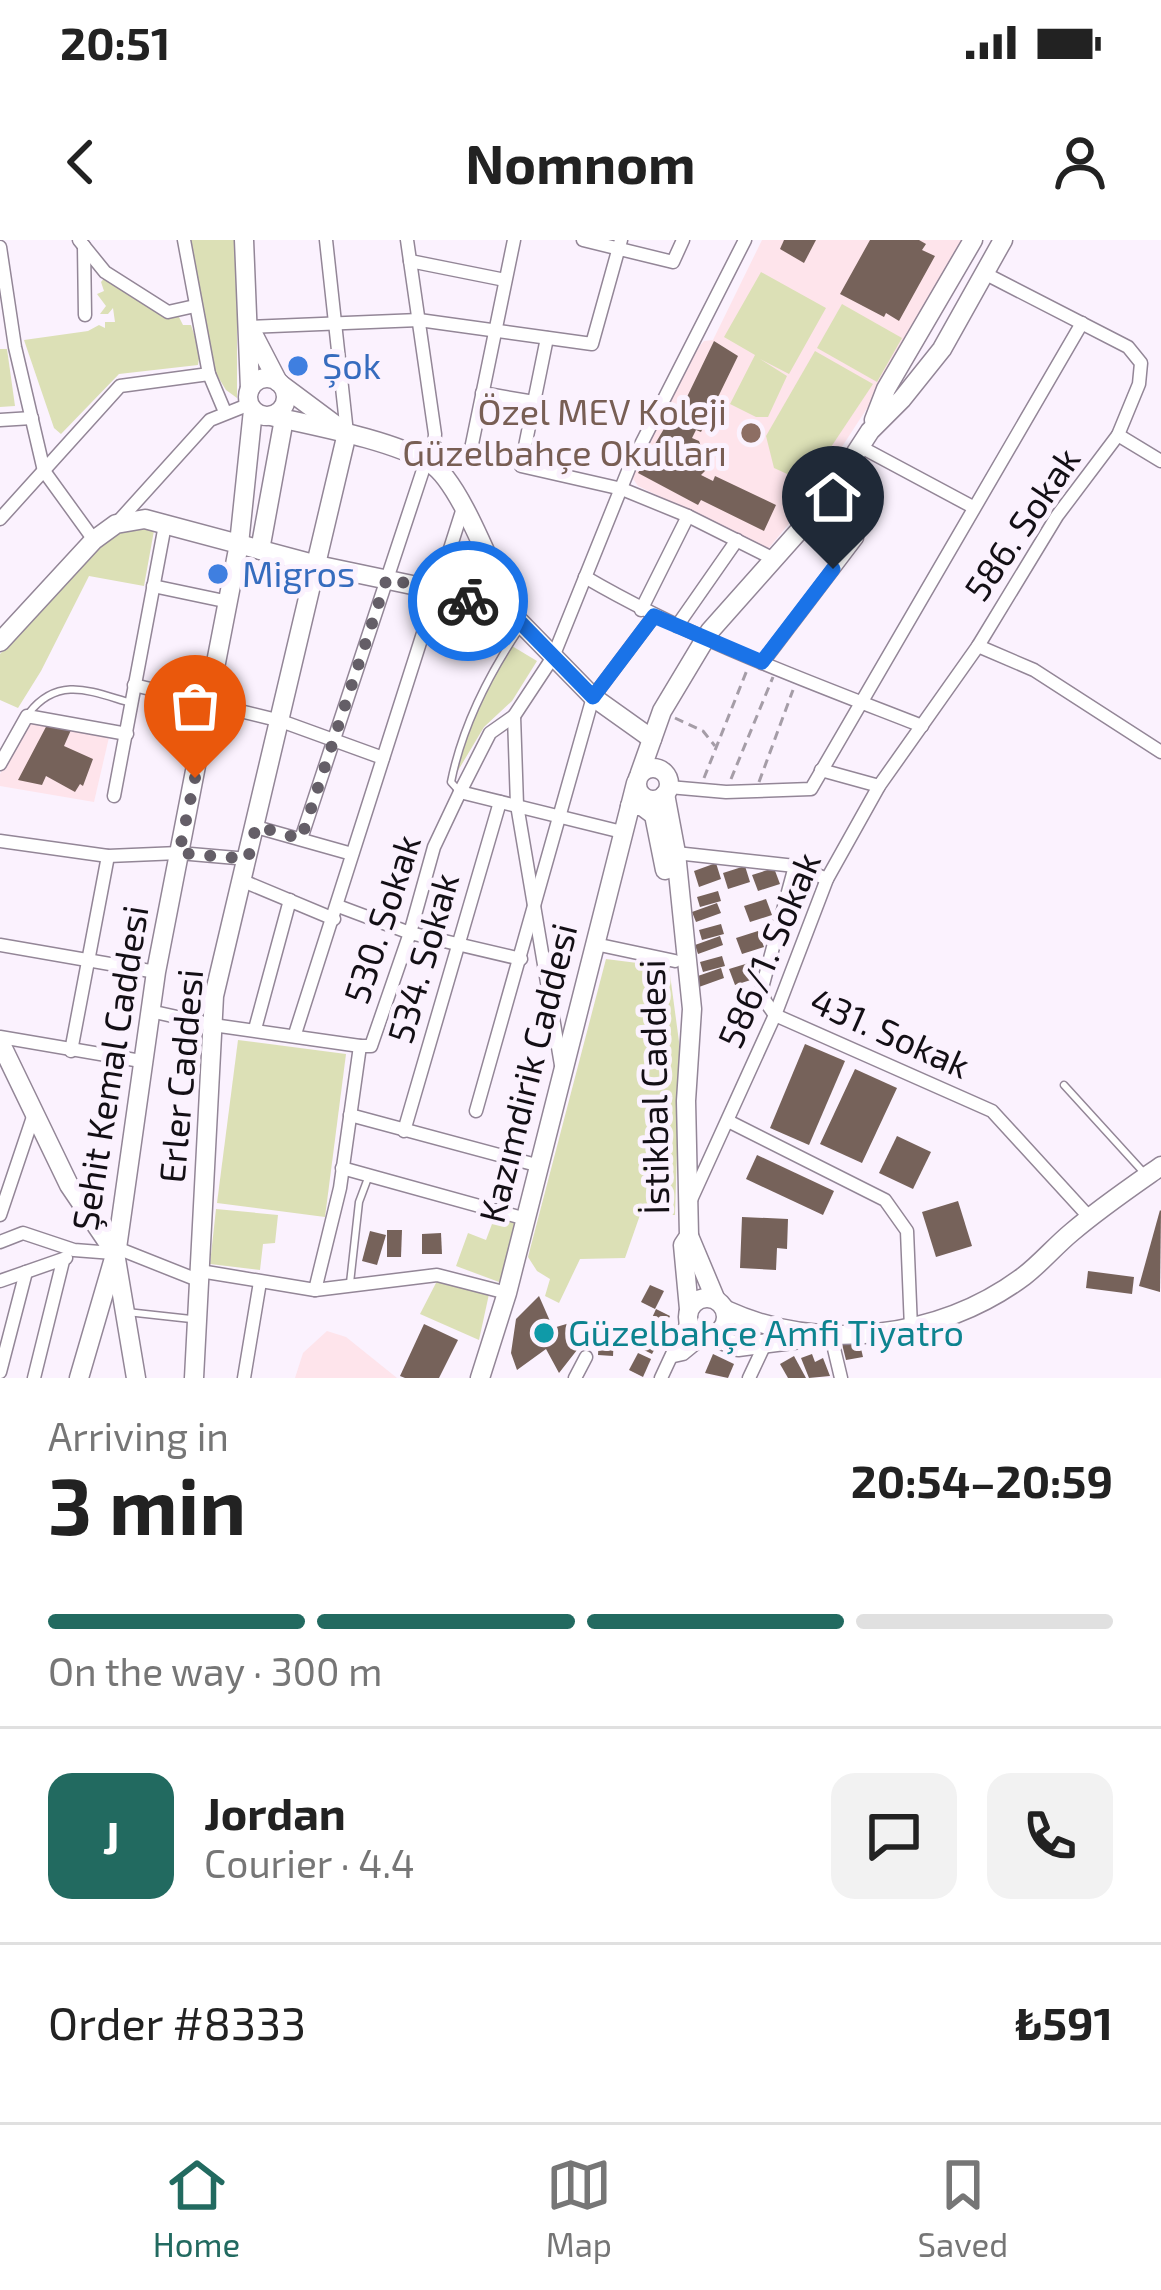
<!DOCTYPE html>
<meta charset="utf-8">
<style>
:root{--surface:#fff;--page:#f2f2f2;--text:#222;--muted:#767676;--line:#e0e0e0;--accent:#226a60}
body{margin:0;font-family:"Exo 2",sans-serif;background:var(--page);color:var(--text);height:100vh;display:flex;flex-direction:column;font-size:45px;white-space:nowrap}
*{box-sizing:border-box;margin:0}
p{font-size:39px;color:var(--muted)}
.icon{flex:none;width:66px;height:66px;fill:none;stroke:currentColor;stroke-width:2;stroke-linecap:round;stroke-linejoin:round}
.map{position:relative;height:1138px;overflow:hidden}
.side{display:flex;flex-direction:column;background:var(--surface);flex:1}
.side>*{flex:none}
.pin{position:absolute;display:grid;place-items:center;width:102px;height:102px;color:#fff;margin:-123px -51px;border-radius:50% 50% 50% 0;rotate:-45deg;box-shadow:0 0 12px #0007}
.pin .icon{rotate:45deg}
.courier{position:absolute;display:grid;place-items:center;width:120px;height:120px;margin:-60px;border:9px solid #1a73e8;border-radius:50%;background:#fff;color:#222;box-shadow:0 3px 15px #0007}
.headline em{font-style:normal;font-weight:700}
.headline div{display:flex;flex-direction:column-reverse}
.headline{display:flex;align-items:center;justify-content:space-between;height:204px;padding:0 48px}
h1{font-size:78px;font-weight:700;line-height:90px}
.bar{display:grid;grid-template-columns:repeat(4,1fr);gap:18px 12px;align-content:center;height:144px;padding:0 48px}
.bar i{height:15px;border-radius:9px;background:var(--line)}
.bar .selected{background:var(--accent)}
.bar p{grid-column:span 4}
.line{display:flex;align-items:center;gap:30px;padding:0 48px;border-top:3px solid var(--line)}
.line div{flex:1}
.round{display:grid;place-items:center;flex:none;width:126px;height:126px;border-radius:24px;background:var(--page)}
.status{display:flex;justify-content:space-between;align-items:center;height:84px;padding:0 60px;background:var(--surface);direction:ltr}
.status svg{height:33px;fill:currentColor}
header{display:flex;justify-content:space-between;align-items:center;height:156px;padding:0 48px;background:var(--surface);font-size:54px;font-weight:700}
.tabs{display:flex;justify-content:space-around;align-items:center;height:168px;border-top:3px solid var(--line);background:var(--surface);font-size:33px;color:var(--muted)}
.tabs a{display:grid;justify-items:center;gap:6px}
.tabs .selected{color:var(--accent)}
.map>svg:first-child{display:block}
.education{fill:#fee4eb}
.green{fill:#dce0b6}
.building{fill:#76625a}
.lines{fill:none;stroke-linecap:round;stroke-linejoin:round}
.service-casing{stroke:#938697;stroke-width:9}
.minor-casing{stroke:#938697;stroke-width:15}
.secondary-casing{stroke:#938697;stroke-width:21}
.path{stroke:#a59da7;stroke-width:3;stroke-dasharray:9 6;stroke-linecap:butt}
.service{stroke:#fff;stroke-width:6}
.minor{stroke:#fff;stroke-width:12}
.secondary{stroke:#fff;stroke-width:18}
.done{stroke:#645e67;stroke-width:12;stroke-dasharray:0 21.6}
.route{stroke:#1a73e8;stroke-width:15}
.shop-dot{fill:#3f7fe0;stroke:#fbf2fe;stroke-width:4.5}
.education-dot{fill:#8d6e63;stroke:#fbf2fe;stroke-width:4.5}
.culture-dot{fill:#0f9aa8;stroke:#fbf2fe;stroke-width:4.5}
.labels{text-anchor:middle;stroke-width:10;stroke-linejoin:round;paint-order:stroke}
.shop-label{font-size:36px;fill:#366cbe;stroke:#fbf2fe;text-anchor:start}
.education-label{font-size:36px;fill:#785e54;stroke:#fbf2fe;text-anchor:end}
.street-label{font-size:36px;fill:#130f15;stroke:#fbf2fe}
.culture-label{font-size:36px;fill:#0d838f;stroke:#fbf2fe;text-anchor:start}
</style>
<div class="status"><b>20:51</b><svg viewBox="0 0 49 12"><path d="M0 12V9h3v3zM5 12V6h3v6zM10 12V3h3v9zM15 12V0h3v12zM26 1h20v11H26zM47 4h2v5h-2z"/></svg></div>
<header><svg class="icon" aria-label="back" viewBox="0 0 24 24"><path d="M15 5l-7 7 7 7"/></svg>Nomnom<svg class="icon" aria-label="person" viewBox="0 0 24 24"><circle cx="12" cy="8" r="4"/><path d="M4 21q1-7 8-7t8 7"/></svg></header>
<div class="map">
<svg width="1161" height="1138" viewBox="0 0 1161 1138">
<rect width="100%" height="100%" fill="#fbf2fe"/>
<g class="education">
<path d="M762,0H967L877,153L802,268L768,309L638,246L629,233L690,117L704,101L713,100Z"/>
<path d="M30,478L110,493L94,562L0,546V534Z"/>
<path d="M327,1091L346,1097L397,1138H295L303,1113Z"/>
</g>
<g class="green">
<path d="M188,0H237V158L226,150L215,132Z"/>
<path d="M761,32L826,68L789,134L760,119L787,136L768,177H756L730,164L755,115L724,97Z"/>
<path d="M107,35L178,75L183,85H191L200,112L198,125L119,134L61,194L54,188L24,100L88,91L99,85L105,88V82H115L113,68L108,74H100L106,66L97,54L104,51L101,42Z"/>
<path d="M842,64L902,98L877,142L817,108Z"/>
<path d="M0,109H7L15,166L0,167Z"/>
<path d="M815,111L873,144L807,243L774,228L766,196Z"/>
<path d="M155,285L144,346L89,336L41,431L18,468L0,460V414L103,301L119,288Z"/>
<path d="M512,406L537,421L512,461L484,487L453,539L475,472Z"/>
<path d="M606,719L669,727L680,809L675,975H640L625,1018L580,1019L559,1063L545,1056L550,1039L537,1031L528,1017Z"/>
<path d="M238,800L346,814L325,977L217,963Z"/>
<path d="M216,969L278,975L275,1003L263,1004L260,1030L210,1024Z"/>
<path d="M495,976L520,985L499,1042L456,1026L468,993L486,1000Z"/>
<path d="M437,1041L489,1054L479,1100L420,1074Z"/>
</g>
<g class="building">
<path d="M784,0H816L804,23L780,9Z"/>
<path d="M870,0H919L926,4L922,10L935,16L899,81L886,73L884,77L840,54Z"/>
<path d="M714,101L738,116L701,192L696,190L692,198L699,201L709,227L701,235L713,241L715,236L776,265L764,291L701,260L698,265L638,233L665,187L671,190Z"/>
<path d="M48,483L71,490L64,506L93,519L83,546L80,544L75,552L46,536L42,545L18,540Z"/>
<path d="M716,623L721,639L699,647L694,631Z"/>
<path d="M745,626L750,642L728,649L723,633Z"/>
<path d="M774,628L780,644L758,651L752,635Z"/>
<path d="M718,651L721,661L700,667L697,657Z"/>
<path d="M766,659L772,675L750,682L744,666Z"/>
<path d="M717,663L721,673L696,682L692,672Z"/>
<path d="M721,684L724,694L702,700L699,690Z"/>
<path d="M758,691L764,707L742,714L736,698Z"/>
<path d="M720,696L723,705L698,714L695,705Z"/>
<path d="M722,716L725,726L703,732L700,722Z"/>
<path d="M752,722L757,738L735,745L729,729Z"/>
<path d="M721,728L724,738L699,747L695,737Z"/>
<path d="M805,804L845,821L809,905L770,888Z"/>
<path d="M855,829L897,848L862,923L820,904Z"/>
<path d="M897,896L931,912L913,949L879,933Z"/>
<path d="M757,915L834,951L823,975L746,939Z"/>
<path d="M958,961L972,1006L936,1017L922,972Z"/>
<path d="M1160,970L1161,971L1160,1052L1139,1046Z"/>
<path d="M742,977L788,979L787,1009L777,1008L776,1030L740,1028Z"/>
<path d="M387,990H402L401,1017H387Z"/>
<path d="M370,991L386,995L377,1025L362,1021Z"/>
<path d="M441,993L442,1014H422V994Z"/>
<path d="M1088,1031L1134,1037L1132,1054L1086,1048Z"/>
<path d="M650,1045L664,1051L655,1069L641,1062Z"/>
<path d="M539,1056L553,1088L573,1082L577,1091V1110L559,1133L546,1109L517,1130L511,1113L516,1079Z"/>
<path d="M656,1069L670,1076L662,1093L648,1087Z"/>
<path d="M424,1084L458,1100L439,1138H405L400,1136Z"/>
<path d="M647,1090L661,1097L652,1114L638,1107Z"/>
<path d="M599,1096H614L613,1116L598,1115Z"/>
<path d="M859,1100L863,1117L846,1120L842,1104Z"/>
<path d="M638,1113L651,1119L643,1137L629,1130Z"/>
<path d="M713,1114L734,1124L728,1138L705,1133Z"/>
<path d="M812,1114L815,1122L823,1118L830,1136L809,1138L801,1118Z"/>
<path d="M794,1116L806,1138H788L780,1124Z"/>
</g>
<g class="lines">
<g class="service-casing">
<g id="service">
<path d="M29,473C59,435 92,452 131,463"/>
<path d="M460,552L451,542C462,487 489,434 520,388"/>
<path d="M1064,845L1146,935"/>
<path d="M350,1043L359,962L368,938"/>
<path d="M127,1072L191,1079"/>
</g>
</g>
<g class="minor-casing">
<g id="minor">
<path d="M79,0L105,32L168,72L195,66"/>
<path d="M184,0L209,134L225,172"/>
<path d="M326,0L347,193"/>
<path d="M407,0L435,194L433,224L471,209L514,0"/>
<path d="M583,0L673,22L683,0"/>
<path d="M84,6L85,75"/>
<path d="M0,7L15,107L44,231L94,300"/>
<path d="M410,21L505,40"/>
<path d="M250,87L419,80L592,104L621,0"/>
<path d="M547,98L521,226L622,249L688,276L774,319"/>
<path d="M482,153L534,162"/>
<path d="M0,180L32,178"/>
<path d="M1118,195L1161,221"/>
<path d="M859,206L973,267"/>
<path d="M0,279L120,146L209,134"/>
<path d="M116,284L210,180L250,164"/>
<path d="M585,337C691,399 807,441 922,486"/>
<path d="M153,346L229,362"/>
<path d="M641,370L688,276"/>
<path d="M677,386L737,300"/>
<path d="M978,406L1034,430L1161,512"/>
<path d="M762,423L857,298L822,265"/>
<path d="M134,445L281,481L383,518"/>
<path d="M514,476L517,565L561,825"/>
<path d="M0,524L27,476L127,494"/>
<path d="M821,530L879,546"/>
<path d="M669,547L726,552L811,549L1082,83"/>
<path d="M460,552L622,592"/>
<path d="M114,556L165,285"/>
<path d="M256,587L352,614"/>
<path d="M301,599L426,221"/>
<path d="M0,601L108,616L179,613L248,619"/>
<path d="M676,613L795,626L827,639"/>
<path d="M795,626L762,748L765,761L775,775L992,871L1090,978"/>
<path d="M243,641L334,679"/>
<path d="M338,666L410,693L521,719"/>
<path d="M595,704L675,721"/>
<path d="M0,705L156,732"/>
<path d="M150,771L213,785L360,806"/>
<path d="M255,789L290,660"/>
<path d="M295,794L463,268"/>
<path d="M0,797L141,821"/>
<path d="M71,811L108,616"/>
<path d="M476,871L593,457L654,376"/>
<path d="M350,875L540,926"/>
<path d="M728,881L885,960L907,991L911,1088"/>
<path d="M404,891L500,562"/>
<path d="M342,928L526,979"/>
<path d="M690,962L775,775L827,639L879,546L978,406L1057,276L1118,195L1139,144L1141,123L1128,107L986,34"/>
<path d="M0,975L33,877"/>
<path d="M0,1002L23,993L74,1010L113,1013"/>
<path d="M117,1008L200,1041"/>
<path d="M200,1031L315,1050L437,1035L507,1053"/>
<path d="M0,1041L66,1018"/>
<path d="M315,1050L340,948L360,806H371L410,693L434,607L460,552L490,493L514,476L553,417L630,226L745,0"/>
<path d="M831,1096L841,1138"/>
<path d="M674,1116L683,1114L705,1096"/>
<path d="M0,1132L26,1032"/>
<path d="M34,1138L63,1021"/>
<path d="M244,1138L260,1042"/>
<path d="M575,1138L586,1117"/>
<path d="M661,1138L688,1080"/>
<path d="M749,1138L765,1104"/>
</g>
</g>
<g class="secondary-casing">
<g id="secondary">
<path d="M244,0L250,149"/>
<path d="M251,90L278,142"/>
<circle cx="267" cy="157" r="19"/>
<path d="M283,146L338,187"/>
<path d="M271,176C315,186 392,200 430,223C461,241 496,341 514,376"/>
<path d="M874,180L886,149L973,0"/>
<path d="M260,310L284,179"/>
<path d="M0,402L94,300L116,284L145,279L317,325L436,350L514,376L593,457L652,499"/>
<circle cx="653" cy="544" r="16"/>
<path d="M640,533L662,471L710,391L822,265L870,191L902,159L942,109L1003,0"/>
<path d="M665,554L676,613L692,769L686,861L689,996L683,1005L689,1069"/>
<path d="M630,566H642L654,575L665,630"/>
<path d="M0,802L69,945L115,1013L136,1138"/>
<path d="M689,996L715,1058"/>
<circle cx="707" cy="1077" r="19"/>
<path d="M726,1070C820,1113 940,1099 1024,1036C1041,1023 1055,1006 1072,992C1100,968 1131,947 1161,926"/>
<path d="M712,1096L738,1107L808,1098"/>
<path d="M79,1138L117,1008L156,732L239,304L253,170"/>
<path d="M194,1138L214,756L347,193"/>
<path d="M480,1138L507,1053L636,543"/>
</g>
</g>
<g class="path">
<path d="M675,478L703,491L715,506"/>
<path d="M704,538L747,430"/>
<path d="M731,539L773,437"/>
<path d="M759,542L793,450"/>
</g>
<use href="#service" class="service"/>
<use href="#minor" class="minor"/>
<use href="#secondary" class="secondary"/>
</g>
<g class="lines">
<path class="done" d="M195,538L179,613L248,619L256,586L301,599L387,338L468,361"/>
<path class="route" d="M468,361L514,376L593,457L654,376L762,422L833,329"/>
</g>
<g class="shop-dot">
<circle cx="298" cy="126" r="12"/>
<circle cx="218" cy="334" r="12"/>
</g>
<circle class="education-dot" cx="751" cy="193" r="12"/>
<circle class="culture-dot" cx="544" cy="1093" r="12"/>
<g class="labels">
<g class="shop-label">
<text x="322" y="139">Şok</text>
<text x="242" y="347">Migros</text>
</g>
<g class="education-label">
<text x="727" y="185">Özel MEV Koleji<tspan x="727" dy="41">Güzelbahçe Okulları</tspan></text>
</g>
<g class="street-label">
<text transform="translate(1022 284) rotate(-56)" y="13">586. Sokak</text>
<text transform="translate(382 679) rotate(-72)" y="13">530. Sokak</text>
<text transform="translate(769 710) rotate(-67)" y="13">586/1. Sokak</text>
<text transform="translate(423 718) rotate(-74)" y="13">534. Sokak</text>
<text transform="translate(890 793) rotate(24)" y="13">431. Sokak</text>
<text transform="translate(110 828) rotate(-81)" y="13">Şehit Kemal Caddesi</text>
<text transform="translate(528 833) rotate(-76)" y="13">Kazımdirik Caddesi</text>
<text transform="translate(181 836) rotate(-85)" y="13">Erler Caddesi</text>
<text transform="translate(654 847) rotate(-91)" y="13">İstikbal Caddesi</text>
</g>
<g class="culture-label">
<text x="568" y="1106">Güzelbahçe Amfi Tiyatro</text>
</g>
</g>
</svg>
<div class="pin" style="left:195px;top:538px;background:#ea580c"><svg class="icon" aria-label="bag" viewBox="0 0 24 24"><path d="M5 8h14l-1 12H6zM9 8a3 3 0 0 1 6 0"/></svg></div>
<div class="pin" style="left:833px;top:329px;background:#1f2937"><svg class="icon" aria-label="home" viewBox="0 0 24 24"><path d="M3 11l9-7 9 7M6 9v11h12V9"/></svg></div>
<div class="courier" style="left:468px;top:361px"><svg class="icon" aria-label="bike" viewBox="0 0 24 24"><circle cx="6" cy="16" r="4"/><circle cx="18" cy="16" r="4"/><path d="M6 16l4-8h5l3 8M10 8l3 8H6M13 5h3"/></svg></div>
</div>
<section class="side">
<div class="headline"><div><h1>3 min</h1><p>Arriving in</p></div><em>20:54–20:59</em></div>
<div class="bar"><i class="selected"></i><i class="selected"></i><i class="selected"></i><i></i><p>On the way · 300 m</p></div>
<div class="line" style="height:216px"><b class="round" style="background:var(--accent);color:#fff">J</b><div><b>Jordan</b><p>Courier · 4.4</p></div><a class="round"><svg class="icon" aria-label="chat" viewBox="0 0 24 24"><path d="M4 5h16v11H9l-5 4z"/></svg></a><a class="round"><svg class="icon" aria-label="phone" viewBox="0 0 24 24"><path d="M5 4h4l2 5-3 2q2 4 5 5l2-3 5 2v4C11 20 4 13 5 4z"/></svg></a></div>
<div class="line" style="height:156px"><div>Order #8333</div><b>₺591</b></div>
</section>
<nav class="tabs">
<a class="selected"><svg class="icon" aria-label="home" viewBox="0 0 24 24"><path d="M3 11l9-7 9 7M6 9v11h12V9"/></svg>Home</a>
<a><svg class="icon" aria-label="map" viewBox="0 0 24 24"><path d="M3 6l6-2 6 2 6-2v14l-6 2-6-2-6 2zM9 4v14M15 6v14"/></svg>Map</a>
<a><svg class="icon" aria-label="saved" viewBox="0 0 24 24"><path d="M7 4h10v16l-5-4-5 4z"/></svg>Saved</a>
</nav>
